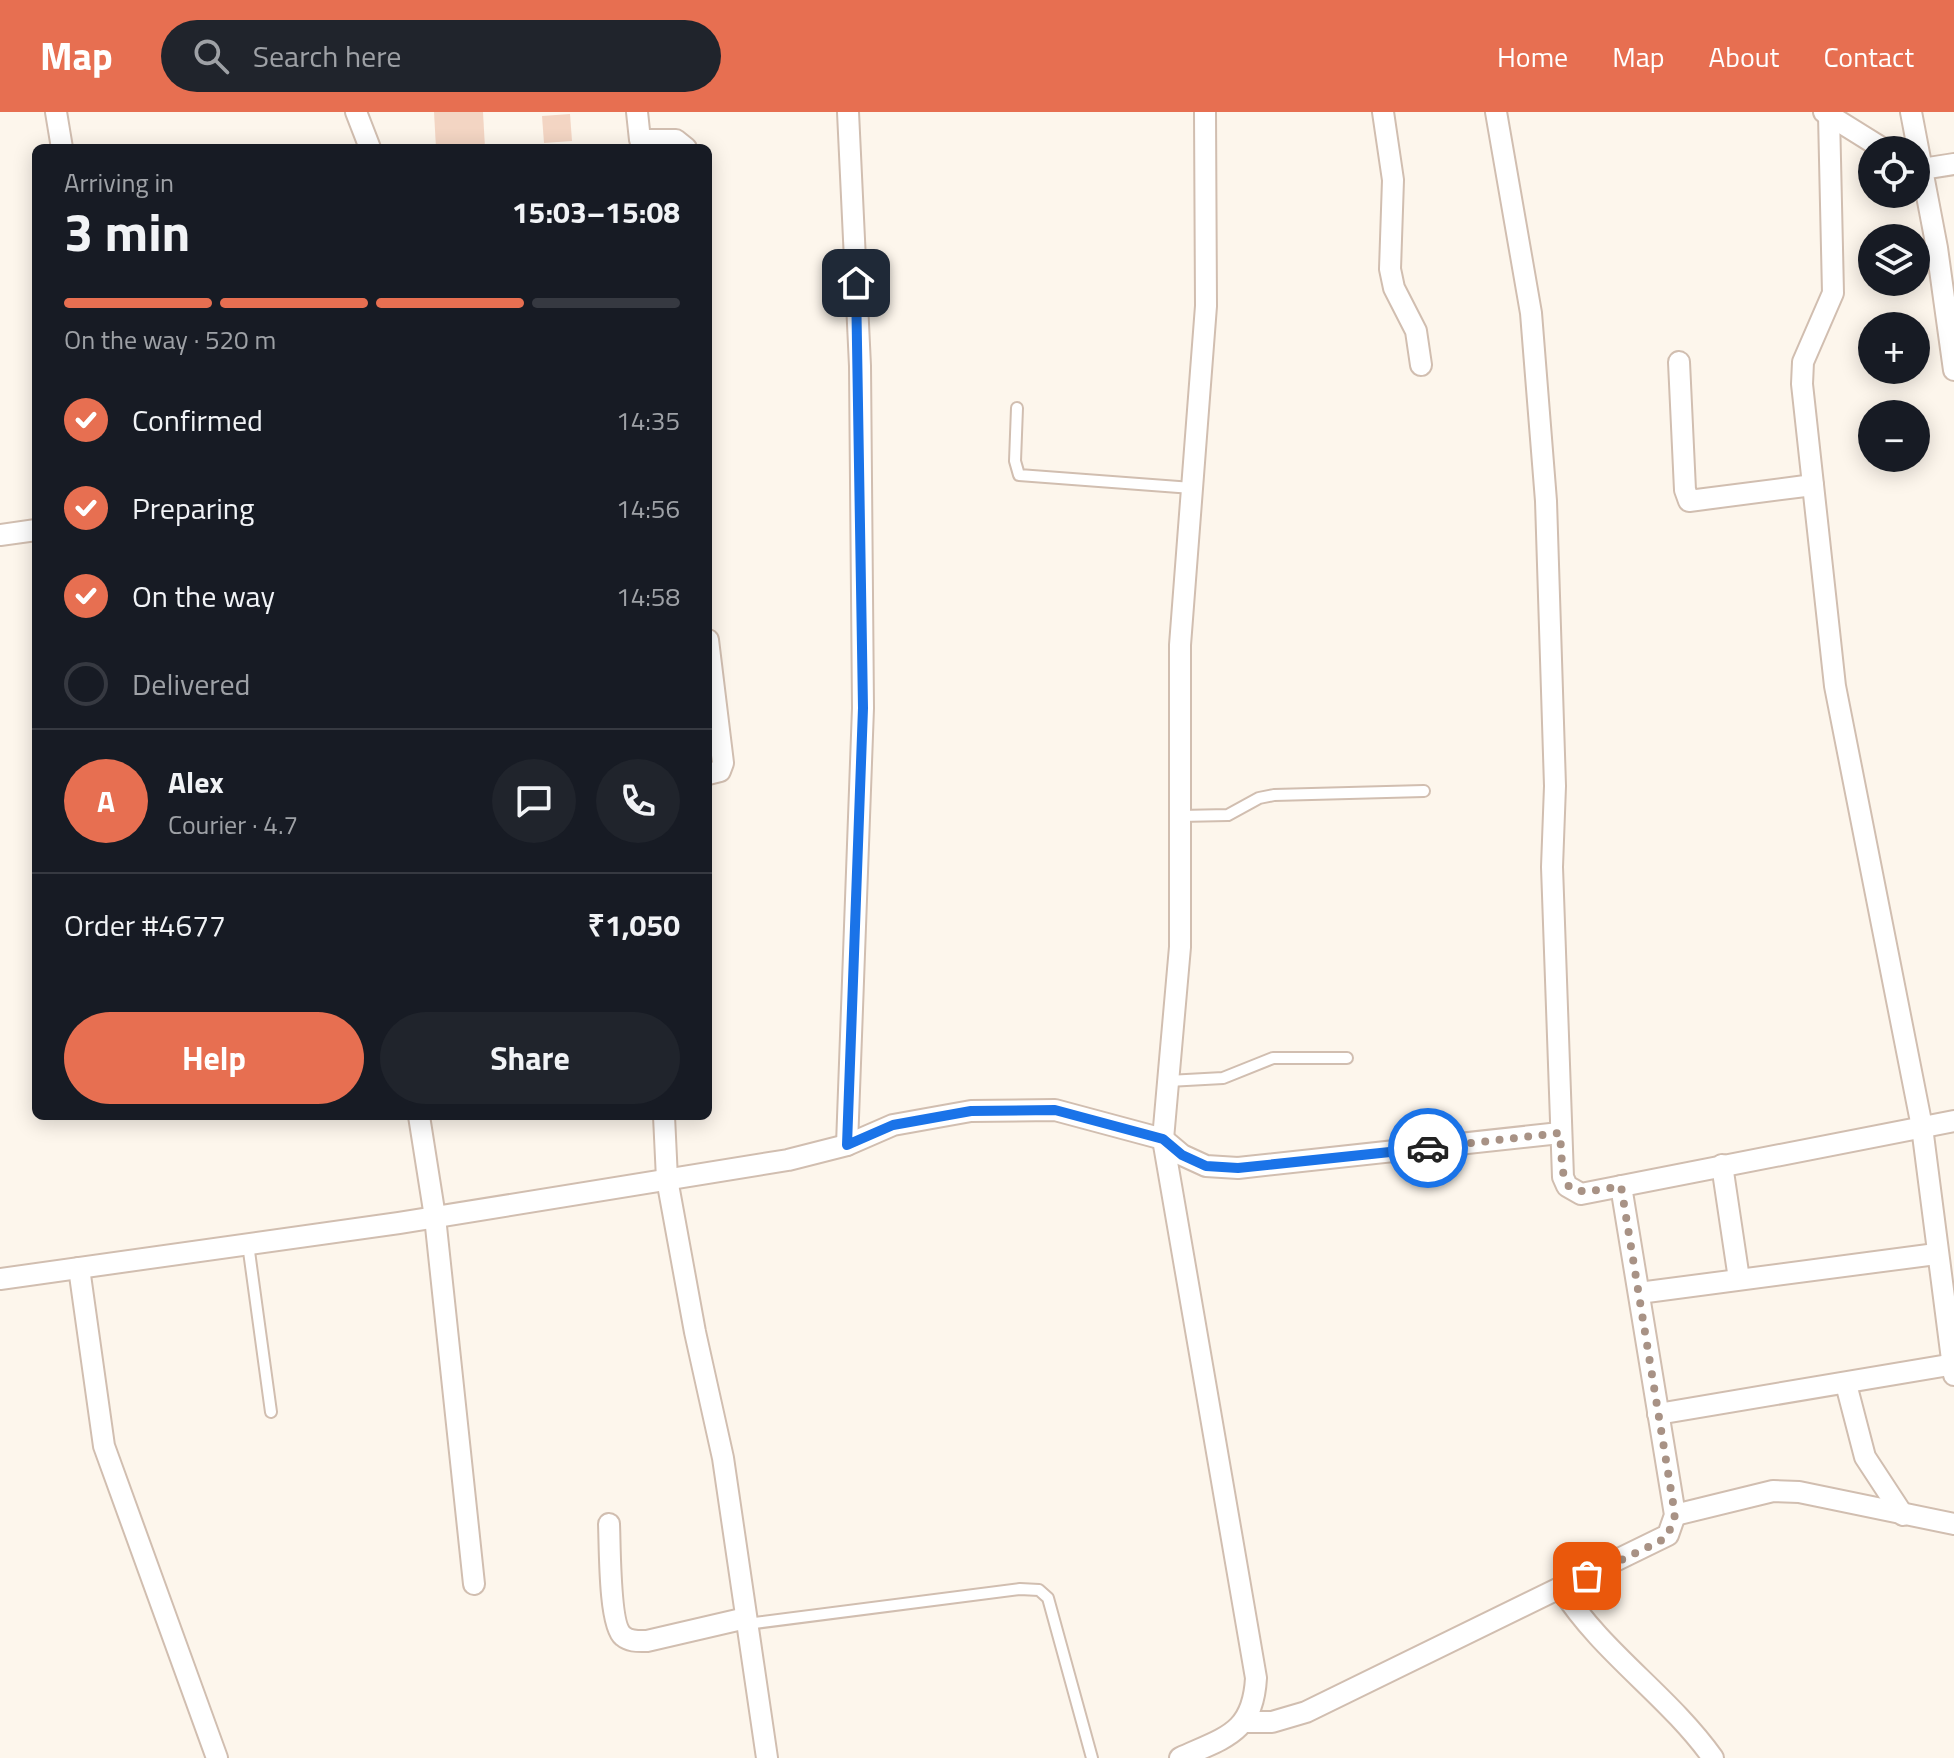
<!DOCTYPE html>
<meta charset="utf-8">
<style>
:root{--surface:#171b24;--page:#20242c;--text:#f1f3f6;--muted:#9ea1a6;--line:#363941;--accent:#e76f51}
body{margin:0;font-family:"Titillium Web",sans-serif;background:var(--page);color:var(--text);height:100vh;display:flex;flex-direction:column;font-size:30px;white-space:nowrap}
*{box-sizing:border-box;margin:0}
p{font-size:26px;color:var(--muted)}
.icon{flex:none;width:44px;height:44px;fill:none;stroke:currentColor;stroke-width:2;stroke-linecap:round;stroke-linejoin:round}
.map{position:relative;flex:1;overflow:hidden}
.details{position:absolute;left:32px;top:32px;width:680px;height:976px;display:flex;flex-direction:column;background:var(--surface);border-radius:12px;box-shadow:0 4px 20px #0003}
.details>*{flex:none}
.fabs{position:absolute;left:1858px;top:24px;display:grid;gap:16px}
.fabs a{display:grid;place-items:center;width:72px;height:72px;border-radius:50%;background:var(--surface);box-shadow:0 4px 20px #0003;font-size:40px}
.pin{position:absolute;display:grid;place-items:center;width:68px;height:68px;color:#fff;margin:-34px;border-radius:16px;box-shadow:0 4px 12px #0006}
.courier{position:absolute;display:grid;place-items:center;width:80px;height:80px;margin:-40px;border:6px solid #1a73e8;border-radius:50%;background:#fff;color:#222;box-shadow:0 2px 10px #0007}
.summary em{font-style:normal;font-weight:700}
.summary div{display:flex;flex-direction:column-reverse}
.summary{display:flex;align-items:center;justify-content:space-between;height:136px;padding:0 32px}
h1{font-size:52px;font-weight:700;line-height:60px}
.bar{display:grid;grid-template-columns:repeat(4,1fr);gap:12px 8px;align-content:center;height:96px;padding:0 32px}
.bar i{height:10px;border-radius:6px;background:var(--line)}
.bar .active{background:var(--accent)}
.bar p{grid-column:span 4}
.line{display:flex;align-items:center;gap:20px;padding:0 32px;border-top:2px solid var(--line)}
.line div{flex:1}
.round{display:grid;place-items:center;flex:none;width:84px;height:84px;border-radius:42px;background:var(--page)}
ol{padding:0 32px;list-style:none}
li{display:flex;align-items:center;gap:24px;height:88px}
li p{margin-inline-start:auto}
li .icon{padding:8px;border-radius:50%;background:var(--accent);color:#fff;stroke-width:4}
li:last-child{color:var(--muted)}
li i{width:44px;height:44px;border:4px solid var(--line);border-radius:50%}
.action{display:flex;gap:16px;margin-top:auto;padding:16px 32px}
.action a{flex:1;height:92px;border-radius:48px;background:var(--accent);color:#fff;font-size:32px;font-weight:700;line-height:92px;text-align:center}
.action a+a{background:var(--page);color:var(--text)}
header{display:flex;align-items:center;gap:48px;box-sizing:border-box;height:112px;padding:0 40px;background:var(--accent);color:#fff}
header strong{font-size:38px}
nav{display:flex;gap:44px;margin-inline-start:auto;font-size:28px}
.search{width:560px;height:72px;background:var(--page);display:flex;align-items:center;gap:20px;box-sizing:border-box;padding:0 28px;border-radius:44px;color:var(--muted);font-size:30px}
.map>svg:first-child{display:block}
.building{fill:#f3d5c3}
.lines{fill:none;stroke-linecap:round;stroke-linejoin:round}
.lane-casing{stroke:#d1beb0;stroke-width:14}
.street-casing{stroke:#d1beb0;stroke-width:24}
.lane{stroke:#fff;stroke-width:10}
.street{stroke:#fff;stroke-width:20}
.done{stroke:#a89285;stroke-width:8;stroke-dasharray:0 14.4}
.route{stroke:#1a73e8;stroke-width:10}
</style>
<header>
<strong>Map</strong>
<div class="search"><svg class="icon" aria-label="search" viewBox="0 0 24 24"><circle cx="10" cy="10" r="6"/><path d="M15 15l6 6"/></svg>Search here</div>
<nav><a>Home</a><a>Map</a><a>About</a><a>Contact</a></nav>
</header>
<div class="map">
<svg width="1954" height="1646" viewBox="0 0 1954 1646">
<rect width="100%" height="100%" fill="#fdf6ec"/>
<g class="building">
<path d="M434,0H483L485,36H436Z"/>
<path d="M570,2L572,29L544,31L542,4Z"/>
</g>
<g class="lines">
<g class="lane-casing">
<g id="lane">
<path d="M1017,296L1015,349L1019,363L1192,376"/>
<path d="M1180,704L1228,703L1259,686L1274,683L1424,679"/>
<path d="M1168,969L1223,966L1273,946H1347"/>
<path d="M248,1132L271,1300"/>
<path d="M747,1512L1020,1477L1039,1478L1048,1486L1092,1646"/>
</g>
</g>
<g class="street-casing">
<g id="street">
<path d="M56,0L62,36"/>
<path d="M356,0L370,36"/>
<path d="M637,0L640,28H676L686,36"/>
<path d="M1383,0L1393,68L1390,157L1394,176L1416,219L1421,253"/>
<path d="M1496,0L1531,201L1546,389L1555,674L1552,755L1563,1065L1567,1074L1581,1082L1954,1009"/>
<path d="M1824,0L1885,38"/>
<path d="M1911,0L1937,136L1954,258"/>
<path d="M1829,3L1833,181L1803,250L1802,272L1835,574L1922,1015L1954,1263"/>
<path d="M1916,58L1954,52"/>
<path d="M1679,250L1685,378L1689,389L1813,373"/>
<path d="M0,423L36,418"/>
<path d="M708,528L723,651L720,659L708,662"/>
<path d="M419,1004L435,1105L474,1472"/>
<path d="M664,1004L667,1067L695,1220L723,1346L767,1646"/>
<path d="M847,1033L863,596L860,254L848,0"/>
<path d="M1722,1053L1739,1167"/>
<path d="M79,1156L104,1334L217,1646"/>
<path d="M0,1167L399,1111L788,1048L847,1033L893,1013L971,999L1055,998L1163,1027L1182,1043L1206,1054L1238,1056L1560,1021"/>
<path d="M1639,1181L1936,1142"/>
<path d="M1846,1272L1865,1345L1903,1403"/>
<path d="M1658,1302L1954,1252"/>
<path d="M1675,1403L1773,1379L1799,1380L1954,1412"/>
<path d="M609,1412C610,1432 609,1513 623,1524C630,1530 639,1529 647,1529L746,1506"/>
<path d="M1561,1476C1602,1541 1668,1583 1713,1646"/>
<path d="M1246,1610H1272L1306,1600L1668,1423L1675,1403L1621,1074"/>
<path d="M1180,1646C1226,1625 1253,1621 1256,1566L1163,1027L1180,835V533L1206,194L1205,0"/>
</g>
</g>
<use href="#lane" class="lane"/>
<use href="#street" class="street"/>
</g>
<g class="lines">
<path class="done" d="M1428,1036L1560,1021C1564,1080 1559,1086 1621,1074L1675,1403L1668,1423L1659,1430L1587,1464"/>
<path class="route" d="M856,171L863,596L847,1033L893,1013L971,999L1055,998L1163,1027L1182,1043L1206,1054L1238,1056L1428,1036"/>
</g>
</svg>
<div class="fabs">
<a><svg class="icon" aria-label="locate" viewBox="0 0 24 24"><circle cx="12" cy="12" r="6"/><path d="M12 2v4M12 18v4M2 12h4M18 12h4"/></svg></a>
<a><svg class="icon" aria-label="layers" viewBox="0 0 24 24"><path d="M12 4l9 5-9 5-9-5zM3 14l9 5 9-5"/></svg></a>
<a>+</a>
<a>−</a>
</div>
<div class="pin" style="left:1587px;top:1464px;background:#ea580c"><svg class="icon" aria-label="bag" viewBox="0 0 24 24"><path d="M5 8h14l-1 12H6zM9 8a3 3 0 0 1 6 0"/></svg></div>
<div class="pin" style="left:856px;top:171px;background:#1f2937"><svg class="icon" aria-label="home" viewBox="0 0 24 24"><path d="M3 11l9-7 9 7M6 9v11h12V9"/></svg></div>
<div class="courier" style="left:1428px;top:1036px"><svg class="icon" aria-label="car" viewBox="0 0 24 24"><path d="M5 17H2v-5l4-1 3-4h7l3 4 3 1v5h-3M9 17h6M6 11h13"/><circle cx="7" cy="17" r="2"/><circle cx="17" cy="17" r="2"/></svg></div>
<section class="details">
<div class="summary"><div><h1>3 min</h1><p>Arriving in</p></div><em>15:03–15:08</em></div>
<div class="bar"><i class="active"></i><i class="active"></i><i class="active"></i><i></i><p>On the way · 520 m</p></div>
<ol>
<li><svg class="icon" aria-label="check" viewBox="0 0 24 24"><path d="M5 12l5 5 9-10"/></svg>Confirmed<p>14:35</p></li>
<li><svg class="icon" aria-label="check" viewBox="0 0 24 24"><path d="M5 12l5 5 9-10"/></svg>Preparing<p>14:56</p></li>
<li><svg class="icon" aria-label="check" viewBox="0 0 24 24"><path d="M5 12l5 5 9-10"/></svg>On the way<p>14:58</p></li>
<li><i></i>Delivered</li>
</ol>
<div class="line" style="height:144px"><b class="round" style="background:var(--accent);color:#fff">A</b><div><b>Alex</b><p>Courier · 4.7</p></div><a class="round"><svg class="icon" aria-label="chat" viewBox="0 0 24 24"><path d="M4 5h16v11H9l-5 4z"/></svg></a><a class="round"><svg class="icon" aria-label="phone" viewBox="0 0 24 24"><path d="M5 4h4l2 5-3 2q2 4 5 5l2-3 5 2v4C11 20 4 13 5 4z"/></svg></a></div>
<div class="line" style="height:104px"><div>Order #4677</div><b>₹1,050</b></div>
<div class="action"><a>Help</a><a>Share</a></div>
</section>
</div>
